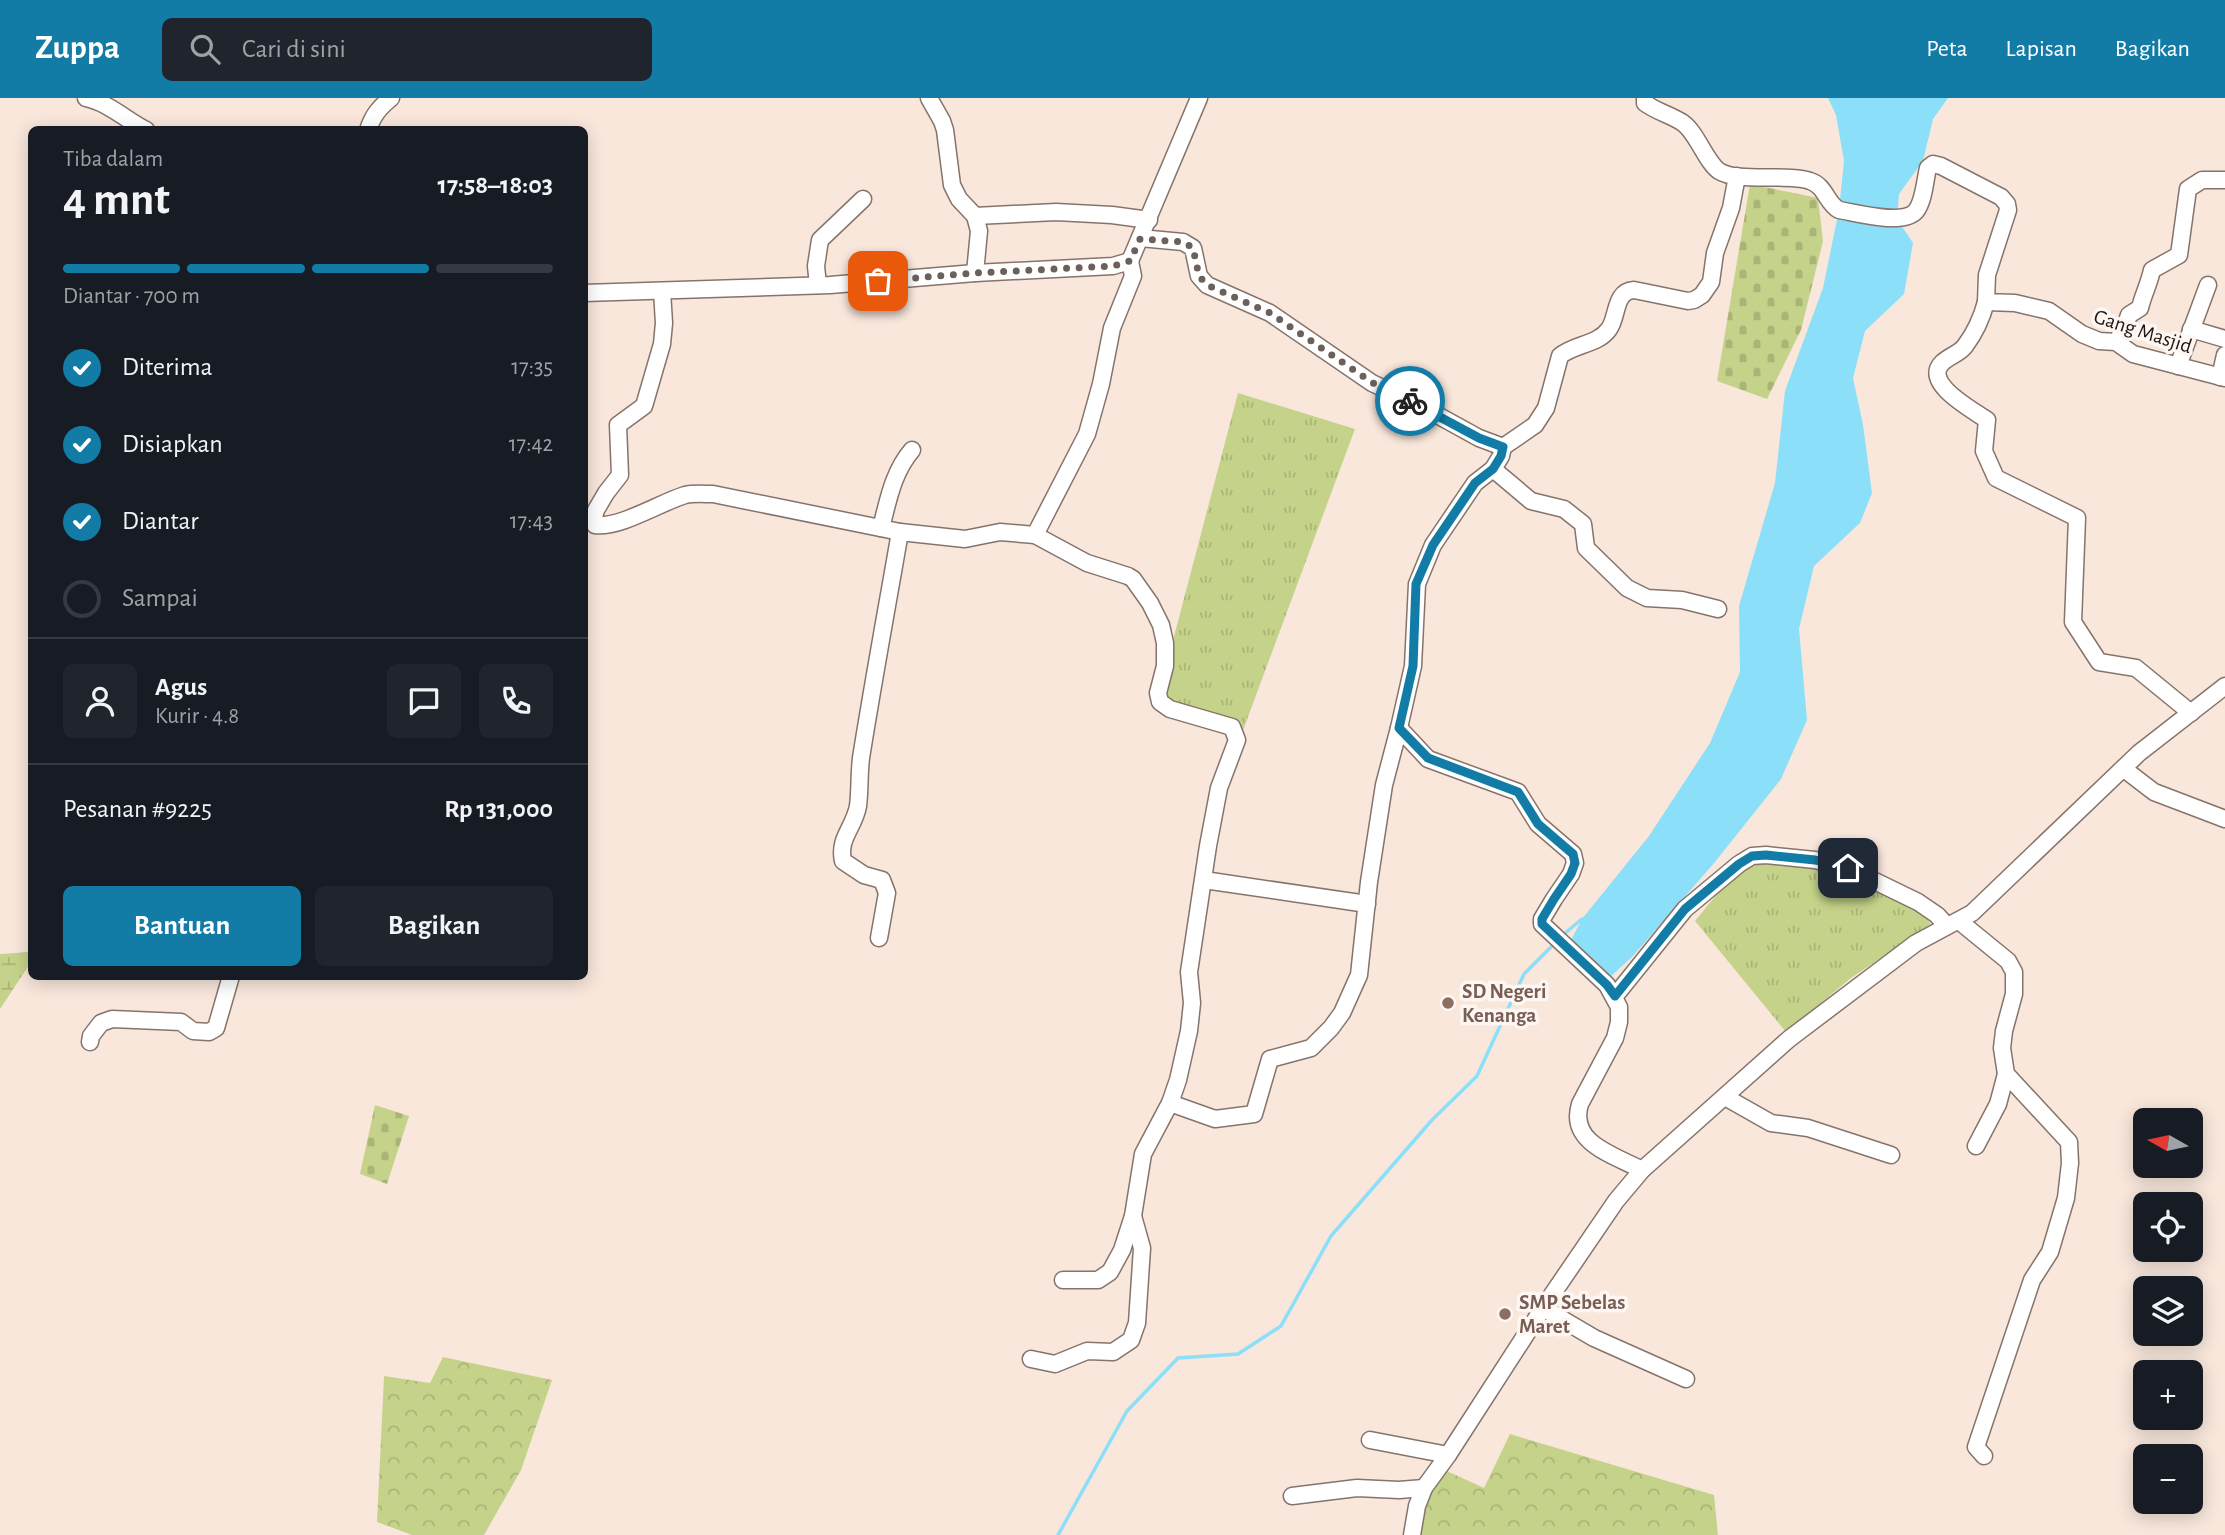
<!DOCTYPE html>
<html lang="id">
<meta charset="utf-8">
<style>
:root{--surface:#171b24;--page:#20242c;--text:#f1f3f6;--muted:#9ea1a6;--line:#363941;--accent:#137ca6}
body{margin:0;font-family:"Alegreya Sans",sans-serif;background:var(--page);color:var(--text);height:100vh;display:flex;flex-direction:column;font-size:26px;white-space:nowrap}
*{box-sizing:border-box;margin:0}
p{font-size:23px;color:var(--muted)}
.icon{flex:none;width:38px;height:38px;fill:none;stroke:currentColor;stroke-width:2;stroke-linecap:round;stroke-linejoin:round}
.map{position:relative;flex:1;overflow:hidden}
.sheet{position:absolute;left:28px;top:28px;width:560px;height:854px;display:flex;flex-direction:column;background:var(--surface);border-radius:10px;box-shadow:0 4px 18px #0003}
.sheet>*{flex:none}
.needle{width:46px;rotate:279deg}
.fabs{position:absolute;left:2133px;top:1010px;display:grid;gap:14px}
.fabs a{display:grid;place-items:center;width:70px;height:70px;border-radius:10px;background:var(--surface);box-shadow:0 4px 18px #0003;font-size:35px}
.pin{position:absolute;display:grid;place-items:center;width:60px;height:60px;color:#fff;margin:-30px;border-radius:14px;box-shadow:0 4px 10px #0006}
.courier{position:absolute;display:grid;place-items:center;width:70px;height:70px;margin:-35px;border:5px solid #137ca6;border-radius:50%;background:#fff;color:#222;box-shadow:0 2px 9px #0007}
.headline em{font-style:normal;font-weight:700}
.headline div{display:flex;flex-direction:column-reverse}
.headline{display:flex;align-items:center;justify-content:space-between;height:119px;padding:0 35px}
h1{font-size:46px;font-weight:700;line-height:52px}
.bar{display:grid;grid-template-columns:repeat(4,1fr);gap:10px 7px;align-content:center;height:84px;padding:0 35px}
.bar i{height:9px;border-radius:5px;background:var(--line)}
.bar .on{background:var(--accent)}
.bar p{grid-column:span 4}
.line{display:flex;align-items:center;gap:18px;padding:0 35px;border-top:2px solid var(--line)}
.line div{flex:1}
.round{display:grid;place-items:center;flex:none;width:74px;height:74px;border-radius:10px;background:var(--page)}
ol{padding:0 35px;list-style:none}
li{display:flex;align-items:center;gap:21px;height:77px}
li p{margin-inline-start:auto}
li .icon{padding:7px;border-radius:50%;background:var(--accent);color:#fff;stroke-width:4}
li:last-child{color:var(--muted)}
li i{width:38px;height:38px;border:4px solid var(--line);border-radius:50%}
.primary-button{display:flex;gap:14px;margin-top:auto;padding:14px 35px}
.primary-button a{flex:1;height:80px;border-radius:10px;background:var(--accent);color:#fff;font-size:28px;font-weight:700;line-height:80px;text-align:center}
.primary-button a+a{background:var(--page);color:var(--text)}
header{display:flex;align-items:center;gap:42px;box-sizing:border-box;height:98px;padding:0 35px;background:var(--accent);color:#fff}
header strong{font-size:33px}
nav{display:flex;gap:38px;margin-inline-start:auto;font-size:24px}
.search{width:490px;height:63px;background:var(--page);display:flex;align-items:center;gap:18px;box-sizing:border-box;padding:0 24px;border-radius:10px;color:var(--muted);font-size:26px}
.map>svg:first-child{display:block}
.grass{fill:url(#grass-tufts)}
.forest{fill:url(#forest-crowns)}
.wetland{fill:url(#wetland-marsh)}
.cemetery{fill:url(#cemetery-stones)}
.water{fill:#8bdff8}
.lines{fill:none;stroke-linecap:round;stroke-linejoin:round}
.stream{stroke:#8bdff8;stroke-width:3.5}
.minor-casing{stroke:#85746b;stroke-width:19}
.minor{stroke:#fff;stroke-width:16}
.done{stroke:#6b605a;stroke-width:7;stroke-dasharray:0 12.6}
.route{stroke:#137ca6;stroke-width:9}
.education-dot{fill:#8d6e63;stroke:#fef6f2;stroke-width:2.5}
.labels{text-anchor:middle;stroke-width:7;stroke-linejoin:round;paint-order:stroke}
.street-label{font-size:21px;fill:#1e1714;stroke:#fef6f2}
.education-label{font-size:21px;font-weight:bold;fill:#785e54;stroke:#fef6f2;text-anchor:start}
</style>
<header>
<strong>Zuppa</strong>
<div class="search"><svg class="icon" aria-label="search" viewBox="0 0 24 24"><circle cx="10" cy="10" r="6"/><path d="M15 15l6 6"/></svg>Cari di sini</div>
<nav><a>Peta</a><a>Lapisan</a><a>Bagikan</a></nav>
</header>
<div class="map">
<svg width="2225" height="1437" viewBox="0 0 2225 1437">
<defs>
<pattern id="grass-tufts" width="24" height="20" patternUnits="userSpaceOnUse" patternTransform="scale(1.75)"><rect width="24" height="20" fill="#c5d38a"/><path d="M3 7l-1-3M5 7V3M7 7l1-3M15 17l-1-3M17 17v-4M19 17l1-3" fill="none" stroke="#a9b476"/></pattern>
<pattern id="forest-crowns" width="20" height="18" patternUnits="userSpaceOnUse" patternTransform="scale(1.75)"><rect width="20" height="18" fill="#c5d38a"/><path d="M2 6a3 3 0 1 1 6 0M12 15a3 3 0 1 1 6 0" fill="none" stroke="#a9b476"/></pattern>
<pattern id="wetland-marsh" width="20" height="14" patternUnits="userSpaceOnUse" patternTransform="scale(1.75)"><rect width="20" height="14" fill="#c5d38a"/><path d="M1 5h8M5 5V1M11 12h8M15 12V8" fill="none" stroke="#a9b476"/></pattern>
<pattern id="cemetery-stones" width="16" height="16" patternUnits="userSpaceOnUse" patternTransform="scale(1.75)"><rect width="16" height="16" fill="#c5d38a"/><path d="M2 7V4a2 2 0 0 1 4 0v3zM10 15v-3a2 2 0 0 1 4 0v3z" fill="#a9b476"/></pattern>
</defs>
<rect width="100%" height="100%" fill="#f9e7dc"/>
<g class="grass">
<path d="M1238,295L1355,331L1242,635L1156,607Z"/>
<path d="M1754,763L1799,764L1856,781L1921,813L1931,826L1851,880L1786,934L1695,823L1731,779Z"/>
</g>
<g class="forest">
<path d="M443,1259L552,1282L521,1372L484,1437H412L377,1424L384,1278L430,1285Z"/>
<path d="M1510,1336L1714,1397L1718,1437H1413L1436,1368L1484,1390Z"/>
</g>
<path class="wetland" d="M31,854V864L0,911V856Z"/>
<g class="cemetery">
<path d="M1750,86L1818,100L1823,143L1801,232L1767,301L1717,283Z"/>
<path d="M375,1007L409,1018L387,1086L360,1076Z"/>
</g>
<path class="water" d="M1828,0H1948L1933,21L1923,63L1899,96L1897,121L1913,145L1904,196L1865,233L1853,280L1863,327L1872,395L1860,425L1814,468L1799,531L1807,622L1781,681L1715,764L1632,859L1609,880L1570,844L1582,821L1649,738L1710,645L1740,574L1739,508L1775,385L1785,293L1823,190L1839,112L1844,63L1836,17Z"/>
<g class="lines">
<g class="stream">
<path d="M1564,836L1582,821"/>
<path d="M1058,1437L1127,1313L1178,1260L1238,1256L1281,1228L1331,1138L1432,1022L1477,978L1524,876L1552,848"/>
</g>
<g class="minor-casing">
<g id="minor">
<path d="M86,0C109,5 126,22 146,32"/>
<path d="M929,0L942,23L945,32L952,87L959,101L975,118L979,133L975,175"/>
<path d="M1645,0V5C1657,14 1671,17 1683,25C1697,35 1706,64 1719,73C1737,85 1788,75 1810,83C1826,88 1826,105 1839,112C1857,115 1903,128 1916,113C1924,103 1925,82 1928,70L1933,66L1941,68L2001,99L2007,106L2008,112L1987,177L1986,204L2015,205L2049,213L2082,236L2099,243L2116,244L2133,256L2225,280"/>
<path d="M368,32C373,17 379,10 391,0"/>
<path d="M975,118L1056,114L1112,117L1149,122"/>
<path d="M1140,140L1183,144L1193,150L1199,178L1207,187L1270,215L1372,285L1419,307L1479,340L1503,349"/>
<path d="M818,187L816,168L820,142L863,101"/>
<path d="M662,193L664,225L662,246L644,308L618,327L620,377L606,395L596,412L593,423L595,427C621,430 659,405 685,397C693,395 704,396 713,396L900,434"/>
<path d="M584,195L830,187L975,175L1113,168L1130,163L1199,0"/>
<path d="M1986,204C1982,219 1974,236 1965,248C1959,256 1949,258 1942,265C1922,285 1973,312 1987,322L1984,353L1996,380L2077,420L2073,524L2099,564L2136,570L2191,615"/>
<path d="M2191,231L2225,241"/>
<path d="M2116,244L2124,232L2129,217L2140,210C2143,197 2149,186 2152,172L2179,157L2188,91L2202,82H2225"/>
<path d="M2178,268L2208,187"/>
<path d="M2220,279L2225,257"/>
<path d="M1493,371L1531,403L1564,411L1583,426L1586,450L1627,490L1647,500L1682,502L1718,511"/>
<path d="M881,430C888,403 893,374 912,352"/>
<path d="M1035,437L1087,336L1101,286L1112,230L1133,178L1130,163"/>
<path d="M2124,671L2154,694L2225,721"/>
<path d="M1204,782L1367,806"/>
<path d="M1959,823L2008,863L2014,874V896L2004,933L2002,950L2006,976L1998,1006L1976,1048"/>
<path d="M879,840L887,795L882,782L864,777L843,763C838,740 854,730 858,708C860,693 859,676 861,660C873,585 887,509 900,434L965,441L1000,434L1035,437L1087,465L1128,478L1133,481L1150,505L1161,527L1165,545V568L1158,595L1160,604L1170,611L1232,629L1237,642L1219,690L1208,748L1189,874L1192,905L1189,933L1178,982L1170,1005L1143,1056L1133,1118L1122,1152L1110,1174L1098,1182H1063"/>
<path d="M1615,898L1685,811L1739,766L1752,758L1766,757L1815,762L1848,770L1918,804L1937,817L1947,828"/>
<path d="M90,944L91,938L101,925L112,921L181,924L193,933L209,934L216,930L231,878"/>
<path d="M1725,999L1771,1025L1808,1030L1891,1057"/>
<path d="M1170,1005L1215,1021L1254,1016L1270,961L1311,950L1331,930L1342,915L1359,877L1369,784L1384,687L1399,630"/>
<path d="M1642,1072C1614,1057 1568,1045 1580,1006L1615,940L1619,924V909L1607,887L1542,826V821L1554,801L1571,776L1575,765L1573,756L1538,726L1518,694L1428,661L1399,630L1413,568L1417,486L1433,447L1475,385L1493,371L1501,358L1503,349L1535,327L1546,310L1560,258C1574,246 1598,247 1609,231C1618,219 1614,193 1634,192L1688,203L1694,202L1702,197L1711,184L1715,155L1731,110L1737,78"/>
<path d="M1543,1210L1594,1240L1686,1281"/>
<path d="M1031,1261L1055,1266L1087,1253L1113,1254L1131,1242L1137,1225L1142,1150L1133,1118"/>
<path d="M1370,1342L1448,1357"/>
<path d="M1984,1358L1976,1349L2032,1182L2050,1154L2066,1100L2070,1065L2069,1044L2006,976"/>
<path d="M1292,1398L1357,1390L1399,1392L1424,1390"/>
<path d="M1412,1437L1417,1408L1424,1390L1448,1357L1543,1210L1616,1103L1642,1072L1789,941L1916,845L1972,815L2139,655L2225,588"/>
</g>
</g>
<use href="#minor" class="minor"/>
</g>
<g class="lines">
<path class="done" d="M878,183L975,175L1113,168L1130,163L1140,141L1184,144L1193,150L1199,178L1207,187L1270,215L1373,285L1410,303"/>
<path class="route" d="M1410,303L1479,340L1503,349L1501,358L1493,371L1475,385L1433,447L1416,486L1413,568L1399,630L1428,660L1518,694L1538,726L1573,756L1575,765L1571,776L1554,801L1542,821V826L1607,887L1615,898L1685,811L1739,766L1752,758L1766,757L1815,762L1848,770"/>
</g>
<g class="education-dot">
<circle cx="1448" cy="905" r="7"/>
<circle cx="1505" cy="1216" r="7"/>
</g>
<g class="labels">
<g class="street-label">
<text transform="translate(2143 233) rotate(18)" y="7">Gang Masjid</text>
</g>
<g class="education-label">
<text x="1462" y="900">SD Negeri<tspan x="1462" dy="24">Kenanga</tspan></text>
<text x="1519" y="1211">SMP Sebelas<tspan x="1519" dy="24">Maret</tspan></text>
</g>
</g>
</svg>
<div class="fabs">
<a><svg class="needle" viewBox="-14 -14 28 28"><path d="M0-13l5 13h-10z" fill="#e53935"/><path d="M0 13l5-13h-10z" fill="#9ea1a6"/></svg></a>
<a><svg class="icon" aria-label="locate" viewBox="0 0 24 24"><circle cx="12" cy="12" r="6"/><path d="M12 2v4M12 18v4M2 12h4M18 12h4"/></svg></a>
<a><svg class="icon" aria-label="layers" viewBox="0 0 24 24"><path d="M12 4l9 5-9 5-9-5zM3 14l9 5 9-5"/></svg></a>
<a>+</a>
<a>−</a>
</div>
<div class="pin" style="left:878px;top:183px;background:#ea580c"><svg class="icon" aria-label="bag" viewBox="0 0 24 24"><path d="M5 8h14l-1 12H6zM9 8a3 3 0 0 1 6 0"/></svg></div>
<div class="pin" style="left:1848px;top:770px;background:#1f2937"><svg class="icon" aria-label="home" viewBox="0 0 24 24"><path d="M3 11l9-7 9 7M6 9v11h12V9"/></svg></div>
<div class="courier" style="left:1410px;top:303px"><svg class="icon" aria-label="bike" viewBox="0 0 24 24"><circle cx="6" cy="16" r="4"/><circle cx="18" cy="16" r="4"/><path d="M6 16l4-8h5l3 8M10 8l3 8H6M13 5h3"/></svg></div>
<section class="sheet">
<div class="headline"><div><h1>4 mnt</h1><p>Tiba dalam</p></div><em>17:58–18:03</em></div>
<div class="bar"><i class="on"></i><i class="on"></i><i class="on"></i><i></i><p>Diantar · 700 m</p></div>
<ol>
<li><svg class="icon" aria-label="check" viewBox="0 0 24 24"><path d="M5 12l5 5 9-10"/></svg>Diterima<p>17:35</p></li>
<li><svg class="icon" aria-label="check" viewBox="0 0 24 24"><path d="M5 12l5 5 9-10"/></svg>Disiapkan<p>17:42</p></li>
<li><svg class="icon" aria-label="check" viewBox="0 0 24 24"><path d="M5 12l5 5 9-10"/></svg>Diantar<p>17:43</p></li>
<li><i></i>Sampai</li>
</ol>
<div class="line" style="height:126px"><a class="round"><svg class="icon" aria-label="person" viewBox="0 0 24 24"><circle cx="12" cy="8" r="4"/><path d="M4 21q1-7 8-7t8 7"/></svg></a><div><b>Agus</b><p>Kurir · 4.8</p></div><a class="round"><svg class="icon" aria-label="chat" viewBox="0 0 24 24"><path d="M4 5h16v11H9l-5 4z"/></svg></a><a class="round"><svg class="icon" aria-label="phone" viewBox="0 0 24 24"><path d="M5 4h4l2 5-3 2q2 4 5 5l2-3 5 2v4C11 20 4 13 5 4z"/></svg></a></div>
<div class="line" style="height:91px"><div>Pesanan #9225</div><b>Rp 131,000</b></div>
<div class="primary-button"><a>Bantuan</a><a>Bagikan</a></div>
</section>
</div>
